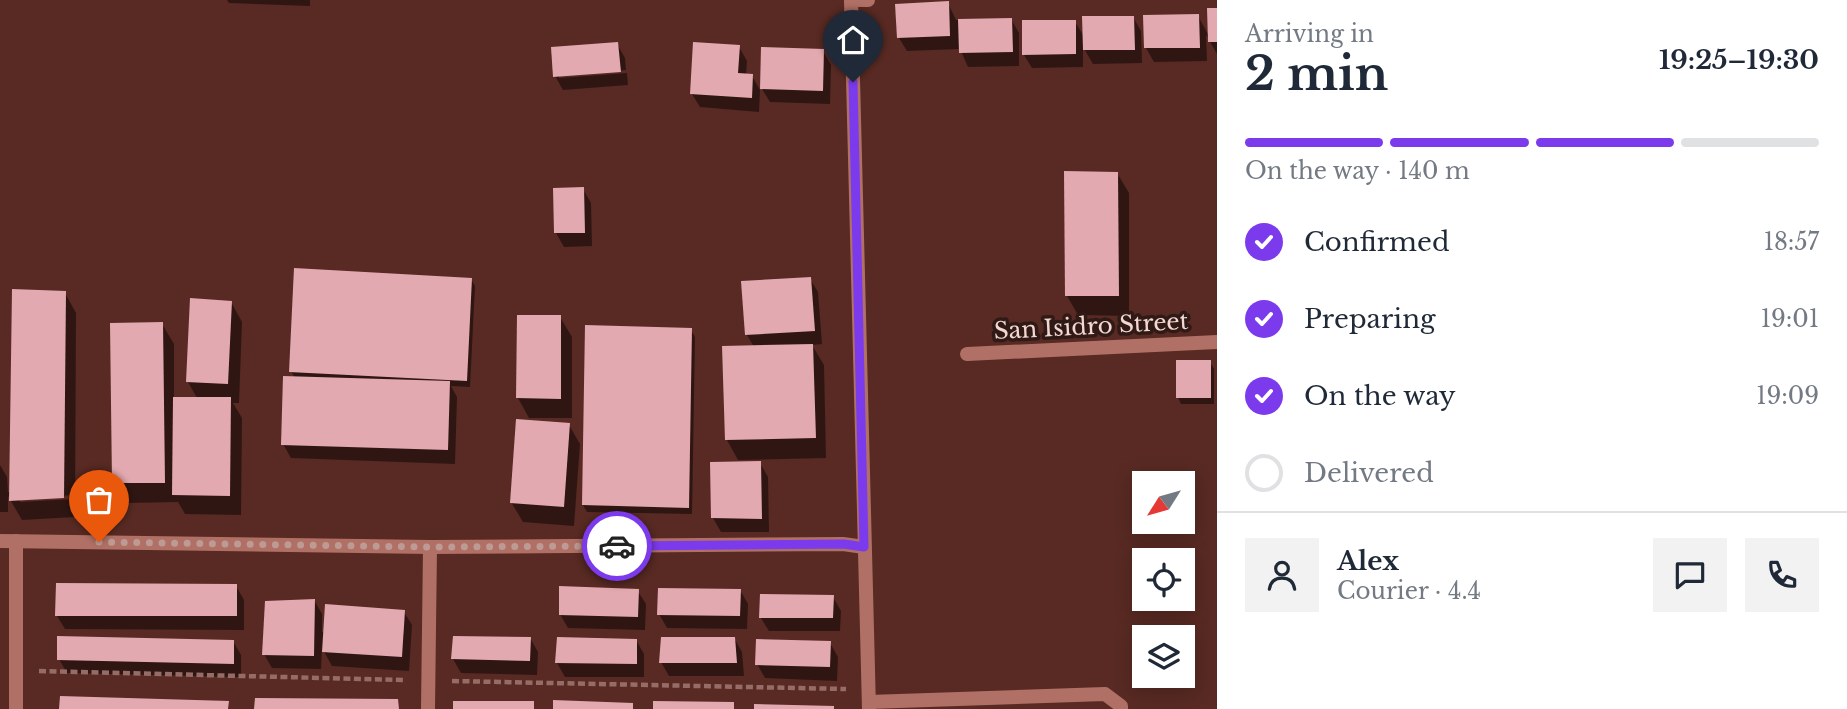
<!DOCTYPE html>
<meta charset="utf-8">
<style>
:root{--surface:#fff;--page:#f2f2f3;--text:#1f2937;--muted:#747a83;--line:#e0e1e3;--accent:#7c3aed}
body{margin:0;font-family:"Libre Baskerville",serif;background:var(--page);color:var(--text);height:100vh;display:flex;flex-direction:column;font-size:26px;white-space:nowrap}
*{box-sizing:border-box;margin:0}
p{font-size:23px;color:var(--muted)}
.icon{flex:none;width:38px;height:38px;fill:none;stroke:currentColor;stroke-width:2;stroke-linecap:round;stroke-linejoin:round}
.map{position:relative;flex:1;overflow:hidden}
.drawer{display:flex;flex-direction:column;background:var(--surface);width:630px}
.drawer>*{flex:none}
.needle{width:46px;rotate:233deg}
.fabs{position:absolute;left:1132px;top:471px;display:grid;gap:14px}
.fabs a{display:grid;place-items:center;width:63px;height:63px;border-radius:0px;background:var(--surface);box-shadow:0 4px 18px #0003;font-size:35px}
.pin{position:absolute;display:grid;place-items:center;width:60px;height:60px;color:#fff;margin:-72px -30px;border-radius:50% 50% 50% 0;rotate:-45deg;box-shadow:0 0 7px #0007}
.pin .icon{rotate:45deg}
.courier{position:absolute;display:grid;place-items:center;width:70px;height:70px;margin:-35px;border:5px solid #7c3aed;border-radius:50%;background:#fff;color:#222;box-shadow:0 2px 9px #0007}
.head em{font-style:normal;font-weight:700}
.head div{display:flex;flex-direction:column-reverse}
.head{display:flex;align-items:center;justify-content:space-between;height:119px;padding:0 28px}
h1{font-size:46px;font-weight:700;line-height:52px}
.bar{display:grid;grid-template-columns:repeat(4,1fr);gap:10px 7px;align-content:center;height:84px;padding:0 28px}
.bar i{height:9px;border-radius:5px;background:var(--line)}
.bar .active{background:var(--accent)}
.bar p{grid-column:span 4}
.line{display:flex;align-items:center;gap:18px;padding:0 28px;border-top:2px solid var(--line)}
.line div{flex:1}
.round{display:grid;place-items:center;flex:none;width:74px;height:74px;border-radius:0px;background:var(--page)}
ol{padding:0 28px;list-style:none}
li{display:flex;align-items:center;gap:21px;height:77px}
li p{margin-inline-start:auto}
li .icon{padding:7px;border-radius:50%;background:var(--accent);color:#fff;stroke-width:4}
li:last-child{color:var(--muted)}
li i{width:38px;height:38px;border:4px solid var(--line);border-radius:50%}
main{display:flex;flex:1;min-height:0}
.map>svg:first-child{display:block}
.shadow{fill:#0007;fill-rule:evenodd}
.building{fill:#e3a9b0}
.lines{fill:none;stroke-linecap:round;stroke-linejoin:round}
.path{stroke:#956d66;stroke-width:4.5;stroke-dasharray:7 3.5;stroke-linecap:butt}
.street{stroke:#b17065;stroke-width:14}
.done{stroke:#be9a95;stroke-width:7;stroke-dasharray:0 12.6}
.route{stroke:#7c3aed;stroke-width:9}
.labels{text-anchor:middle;stroke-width:7;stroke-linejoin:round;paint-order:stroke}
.street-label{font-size:23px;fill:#f5d7d2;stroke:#2f1a16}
</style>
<main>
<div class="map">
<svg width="1217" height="709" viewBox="0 0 1217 709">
<rect width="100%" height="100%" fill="#582a23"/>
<g class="shadow">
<path d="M227,0H310V6L229,3Z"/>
<path d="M948,3L956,20L1011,19L1019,33V66L968,67L960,49L907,51L899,38Z"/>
<path d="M1217,10V54L1206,35L1207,61L1154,62L1146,48L1198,16L1209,36Z"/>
<path d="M1133,17L1141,31L1142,63L1093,64L1083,47V67L1032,68L1024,55L1075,22L1085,38Z"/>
<path d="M617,44L625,58L626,70L559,75V78L627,73L628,85L563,90L555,76Z"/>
<path d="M739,47L747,61L746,75L752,76L760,90L759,112L700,107L692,94Z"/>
<path d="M823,51L831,65L830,104L770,102L762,89Z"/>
<path d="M1117,173L1129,193V316L1078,315L1067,296Z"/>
<path d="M583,189L591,203L592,246L564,247L556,233Z"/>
<path d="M471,279L475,286L470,387L451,386L457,397L455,464L291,458L283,444L295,378L291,371Z"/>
<path d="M810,279L818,292L822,344L812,345L824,365L826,458L738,460L727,440L724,348L754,347L747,335L742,283Z"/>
<path d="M65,293L76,313L75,517L22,520L8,496V512H0V465L7,477L8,492H11ZM73,495V499L20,502V499Z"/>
<path d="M231,302L242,322L239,403H233L242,418L241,515L185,514L178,502L125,503L114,483L162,324L174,344V398H197L188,382Z"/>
<path d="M560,317L572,337V418H529L518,398Z"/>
<path d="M691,330L695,337L692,514L587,512L583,505Z"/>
<path d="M1210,362L1214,369V404H1181L1178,397Z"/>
<path d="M569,425L580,444L574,526L523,522L511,502Z"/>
<path d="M760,463L768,477L769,532H721L713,518Z"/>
<path d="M236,586L244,600V630L65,629L57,616Z"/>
<path d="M637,590L646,604L645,630L568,628L560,614Z"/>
<path d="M740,590L748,604L747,629L667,628L659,614Z"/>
<path d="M833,597L841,611L840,631H769L761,618Z"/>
<path d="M314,600L322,614V632L404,612L412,625L409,671L332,666L322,648L321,669L272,668L264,654Z"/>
<path d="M530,638L538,652L537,675L461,673L453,659Z"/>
<path d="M734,638L742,652L744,676H669L661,662Z"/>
<path d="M636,640L644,654V677H565L557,663Z"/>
<path d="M233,641L241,655V677L67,673L59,659Z"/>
<path d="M830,643L838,657L837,681L765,678L757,664Z"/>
</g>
<g class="building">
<path d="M949,1L950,36L897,38L895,4Z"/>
<path d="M1207,8H1217V42H1208Z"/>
<path d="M1199,14L1200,48H1144L1143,15Z"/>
<path d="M1082,16H1134L1135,50H1083Z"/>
<path d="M1012,18L1013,52L959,53L958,19Z"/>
<path d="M1022,20H1076V54L1022,55Z"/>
<path d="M618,42L621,72L553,77L551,47Z"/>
<path d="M693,42L740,45L738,73L753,74L752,98L690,94Z"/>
<path d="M761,47L824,49L823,91L760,89Z"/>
<path d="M1064,171L1118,172L1119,296H1065Z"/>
<path d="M584,187L585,233H554L553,188Z"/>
<path d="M294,268L472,278L467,381L289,372Z"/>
<path d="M811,277L815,331L745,335L741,281Z"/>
<path d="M12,289L66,291L64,498L9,501Z"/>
<path d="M190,298L232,301L228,384L186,382Z"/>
<path d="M517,315H561V399L516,398Z"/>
<path d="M163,322L165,483H112L110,323Z"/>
<path d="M585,325L692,328L689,508L582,505Z"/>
<path d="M813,344L816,438L725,440L722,346Z"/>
<rect x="1176" y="360" width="35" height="38"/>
<path d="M283,376L450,381L448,450L281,445Z"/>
<path d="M173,397H231L230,496L172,495Z"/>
<path d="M516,419L570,423L564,507L510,503Z"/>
<path d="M761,461L762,519L711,518L710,462Z"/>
<path d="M56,583L237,584V616H55Z"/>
<path d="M559,586L639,589L638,617L559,615Z"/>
<path d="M658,588L741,589L740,616L657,615Z"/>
<path d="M760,594L834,595L833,618H759Z"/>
<path d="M315,599L314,656L262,655L265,601Z"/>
<path d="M325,604L405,610L402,657L322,652Z"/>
<path d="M57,636L234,640V664L57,660Z"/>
<path d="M453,636L531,637L530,661L451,659Z"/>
<path d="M557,637L637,639V664L555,663Z"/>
<path d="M661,637H735L737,663H659Z"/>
<path d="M756,639L831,641L830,667L755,665Z"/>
<path d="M60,696L229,701L228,709H59Z"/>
<path d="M255,698L398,699L399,709H254Z"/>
<path d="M553,700L633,703V709H553Z"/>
<rect x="453" y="701" width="81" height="8"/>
<path d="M653,701L734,702V709H653Z"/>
<path d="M754,704L834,706V709H754Z"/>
</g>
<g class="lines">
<g class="path">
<path d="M39,671L405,680"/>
<path d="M452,681L846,689"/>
</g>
<g class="street">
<path d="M851,0L869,709"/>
<path d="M851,0H868"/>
<path d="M967,354L1217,342"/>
<path d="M0,541L430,547L843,544L864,547"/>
<path d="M869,702L1105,694L1121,706V709"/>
<path d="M16,709V541"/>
<path d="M428,709L430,547"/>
</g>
</g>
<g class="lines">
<path class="done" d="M99,542L430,547L617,546"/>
<path class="route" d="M617,546L844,544L864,547L853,82"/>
</g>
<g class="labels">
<g class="street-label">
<text transform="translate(1091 326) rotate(-3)" y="8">San Isidro Street</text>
</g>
</g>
</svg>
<div class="fabs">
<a><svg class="needle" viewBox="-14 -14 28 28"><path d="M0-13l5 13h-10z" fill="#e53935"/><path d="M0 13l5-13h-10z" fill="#747a83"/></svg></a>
<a><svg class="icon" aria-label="locate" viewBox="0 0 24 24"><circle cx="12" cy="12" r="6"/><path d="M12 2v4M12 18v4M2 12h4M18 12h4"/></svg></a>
<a><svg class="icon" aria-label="layers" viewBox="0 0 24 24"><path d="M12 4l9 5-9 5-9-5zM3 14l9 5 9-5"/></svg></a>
</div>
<div class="pin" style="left:99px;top:542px;background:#ea580c"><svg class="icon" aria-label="bag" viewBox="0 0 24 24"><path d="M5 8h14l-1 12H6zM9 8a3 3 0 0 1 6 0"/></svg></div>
<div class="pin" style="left:853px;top:82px;background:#1f2937"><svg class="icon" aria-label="home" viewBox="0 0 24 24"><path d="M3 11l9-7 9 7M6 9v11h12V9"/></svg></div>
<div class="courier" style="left:617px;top:546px"><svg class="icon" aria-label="car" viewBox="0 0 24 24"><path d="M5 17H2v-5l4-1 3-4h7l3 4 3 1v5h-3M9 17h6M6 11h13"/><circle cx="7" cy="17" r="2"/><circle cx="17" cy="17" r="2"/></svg></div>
</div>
<section class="drawer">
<div class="head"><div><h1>2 min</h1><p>Arriving in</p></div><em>19:25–19:30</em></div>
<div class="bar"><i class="active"></i><i class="active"></i><i class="active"></i><i></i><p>On the way · 140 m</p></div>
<ol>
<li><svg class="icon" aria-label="check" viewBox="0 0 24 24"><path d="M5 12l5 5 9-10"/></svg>Confirmed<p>18:57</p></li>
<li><svg class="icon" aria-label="check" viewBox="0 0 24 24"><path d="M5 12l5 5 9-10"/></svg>Preparing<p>19:01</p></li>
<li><svg class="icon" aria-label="check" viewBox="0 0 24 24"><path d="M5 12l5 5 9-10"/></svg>On the way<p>19:09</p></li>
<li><i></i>Delivered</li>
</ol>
<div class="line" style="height:126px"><a class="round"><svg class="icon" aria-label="person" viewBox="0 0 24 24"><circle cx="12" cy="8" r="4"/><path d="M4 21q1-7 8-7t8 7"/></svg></a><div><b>Alex</b><p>Courier · 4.4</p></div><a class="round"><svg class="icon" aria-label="chat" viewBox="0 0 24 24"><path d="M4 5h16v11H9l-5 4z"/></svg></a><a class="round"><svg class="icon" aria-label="phone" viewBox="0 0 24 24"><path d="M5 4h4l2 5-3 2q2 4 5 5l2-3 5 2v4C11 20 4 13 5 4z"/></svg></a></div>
</section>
</main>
